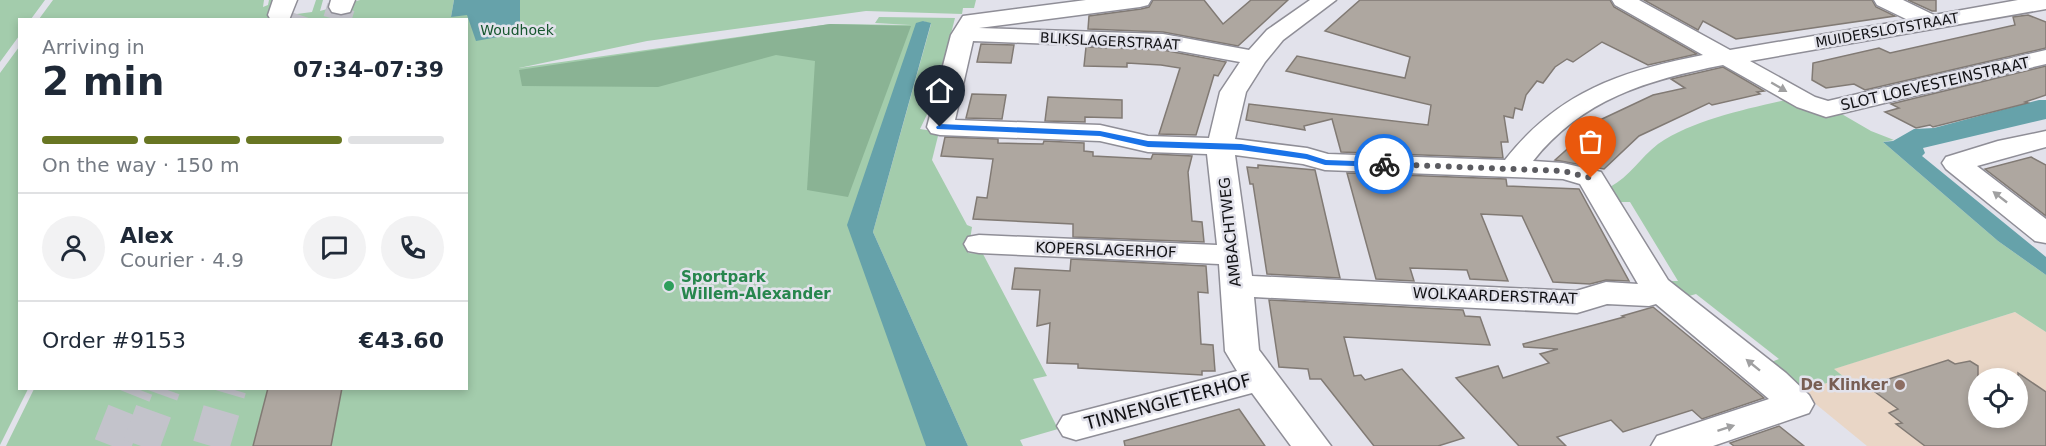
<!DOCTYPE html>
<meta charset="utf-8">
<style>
:root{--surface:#fff;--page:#f2f2f3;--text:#1f2937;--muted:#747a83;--line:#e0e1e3;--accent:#687622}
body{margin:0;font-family:"DejaVu Sans",sans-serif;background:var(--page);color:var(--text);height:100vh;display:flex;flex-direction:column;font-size:22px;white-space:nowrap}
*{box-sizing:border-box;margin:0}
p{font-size:20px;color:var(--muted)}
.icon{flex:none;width:33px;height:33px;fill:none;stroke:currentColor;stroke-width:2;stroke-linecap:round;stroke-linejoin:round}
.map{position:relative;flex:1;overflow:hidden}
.details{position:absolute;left:18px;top:18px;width:450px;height:372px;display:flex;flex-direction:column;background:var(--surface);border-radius:0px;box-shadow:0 3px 9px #0003}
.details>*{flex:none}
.fabs{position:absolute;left:1968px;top:368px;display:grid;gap:12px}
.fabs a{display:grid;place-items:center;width:60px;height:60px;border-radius:50%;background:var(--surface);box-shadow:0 3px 9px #0003;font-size:30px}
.pin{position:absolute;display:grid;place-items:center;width:51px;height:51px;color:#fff;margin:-62px -26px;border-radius:50% 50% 50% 0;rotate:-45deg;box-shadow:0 0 6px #0007}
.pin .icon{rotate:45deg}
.courier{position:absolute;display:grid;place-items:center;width:60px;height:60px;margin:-30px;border:4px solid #1a73e8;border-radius:50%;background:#fff;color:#222;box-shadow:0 2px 8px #0007}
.headline em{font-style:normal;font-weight:700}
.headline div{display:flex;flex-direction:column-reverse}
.headline{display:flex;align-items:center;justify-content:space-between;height:102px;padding:0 24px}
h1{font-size:39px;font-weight:700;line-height:45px}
.bar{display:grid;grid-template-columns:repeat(4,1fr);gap:9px 6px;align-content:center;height:72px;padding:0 24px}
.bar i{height:8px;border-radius:4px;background:var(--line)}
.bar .selected{background:var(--accent)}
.bar p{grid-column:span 4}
.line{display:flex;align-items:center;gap:15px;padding:0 24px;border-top:2px solid var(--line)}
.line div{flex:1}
.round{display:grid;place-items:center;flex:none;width:63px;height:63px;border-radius:32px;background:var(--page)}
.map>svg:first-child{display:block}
.education{fill:#e9d6c6;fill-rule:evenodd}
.green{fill:#a3ccac}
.forest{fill:#8ab394}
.water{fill:#66a2aa}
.building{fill:#aea7a0;stroke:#817a74;stroke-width:1.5}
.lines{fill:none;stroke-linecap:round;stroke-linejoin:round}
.highway-tunnel-far1{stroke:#c3c3cb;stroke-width:28;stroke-dasharray:28 14;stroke-linecap:butt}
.highway-tunnel{stroke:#c3c3cb;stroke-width:37;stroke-dasharray:37 18;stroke-linecap:butt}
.minor-casing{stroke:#8f8e97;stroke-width:3}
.highway-casing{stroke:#8f8e97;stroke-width:3}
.minor{fill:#fff;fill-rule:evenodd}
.highway{fill:#fff;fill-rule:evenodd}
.oneway{fill:#a0a0a1}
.route{fill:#1a73e8}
.done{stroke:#5b5b60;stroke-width:6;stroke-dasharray:0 10.8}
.leisure-dot{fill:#2e9e5b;stroke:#e2e2eb;stroke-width:2}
.education-dot{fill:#8d6e63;stroke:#e2e2eb;stroke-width:2}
.labels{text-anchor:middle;stroke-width:5;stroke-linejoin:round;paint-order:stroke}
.far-park-label{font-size:14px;fill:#16562e;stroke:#e2e2eb}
.far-street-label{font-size:14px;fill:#121215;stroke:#e2e2eb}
.street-label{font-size:15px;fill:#121215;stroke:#e2e2eb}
.leisure-label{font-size:15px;font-weight:bold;fill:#27864d;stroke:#e2e2eb;text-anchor:start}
.education-label{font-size:15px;font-weight:bold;fill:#785e54;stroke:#e2e2eb;text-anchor:end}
.near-street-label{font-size:18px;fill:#121215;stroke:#e2e2eb}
</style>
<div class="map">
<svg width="2046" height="446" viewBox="0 0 2046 446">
<rect width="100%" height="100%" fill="#e2e2eb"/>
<path class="education" d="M2015,312L2046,332V446H1867L1801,392L1844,377L1833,369ZM1978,378H2018V417H1978Z"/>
<g class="green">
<path d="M0,0H45L31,19L20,20L19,36L0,62Z"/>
<path d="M53,0H264L263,7L268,5L269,0H273L270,9L272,13L289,15L312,12L316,0H323L320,11L360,0H454L451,17L486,0H976L974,8H963L962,14L866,11L647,41L519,68L830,24L911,25L875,23L879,17L955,18L934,100L920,129L939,132L932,160L967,225L972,227L968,253L983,254L1047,376L1033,379L1058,429L1020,440L1023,446H968L873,232L931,24L923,21L852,212L928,446H6L34,389L466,388V20L39,19Z"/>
<path d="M19,47L20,388L28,389L0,445V73Z"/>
<path d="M1790,99L1840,113L1871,131L1894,140L1883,142L1998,241L2046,275V332L2015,312L1834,369L1844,377L1801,392L1766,364L1779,359L1696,294L1682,298L1661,281H1678L1630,202H1614L1610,187C1629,177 1641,157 1658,144C1695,119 1747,109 1790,99Z"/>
</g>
<path class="forest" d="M830,24L911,26L848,197L807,190L815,61L776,55L658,87L522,86L519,70Z"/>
<g class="water">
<path d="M454,0H520V33L476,41L467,15L451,17Z"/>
<path d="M923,21L931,23L873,232L968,446H926L847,225L916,23Z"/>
<path d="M2039,100H2046V119L1923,148L1925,153L1922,156L2046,257V275L1998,241L1883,142L1893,141L1914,129L1934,128Z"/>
</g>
<g class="building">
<path d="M1153,0H1204L1223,24L1251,0H1288L1238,46L1163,32L1088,29L1089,16L1141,9L1149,7Z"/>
<path d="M1360,0H1610L1614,7L1697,54L1648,65L1602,42L1573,62L1567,59L1555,67L1543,83L1537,81L1526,95L1522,110L1515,108L1513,118L1504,116L1508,142H1501L1503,158L1341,152L1332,119L1304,126L1305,130L1246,120L1249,104L1428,125L1431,105L1286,71L1297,56L1405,78L1410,57L1325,31Z"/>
<path d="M1644,0H1872L1876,7L1895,16L1736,39L1703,21L1698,30Z"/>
<path d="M1908,0H1936V11H1932Z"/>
<path d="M2028,15L2046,22V48L1865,90L1854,84L1826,88L1812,80L1813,63L1879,48L1890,53L2015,25L2013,17Z"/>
<path d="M981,44L1014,45L1011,63L977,62Z"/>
<path d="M1086,47L1163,50L1226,62L1218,76L1214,75L1196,135L1159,134L1180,68L1161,65L1127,63V67L1084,66Z"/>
<path d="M2046,66V95L2025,102L2028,103L1933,127L1930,125L1916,128L1885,112L1899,108L1891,104Z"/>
<path d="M1723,67L1764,91L1757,92L1760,94L1712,105L1709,103L1639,136L1604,169L1555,160L1600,120L1653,95L1685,88L1671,79Z"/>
<path d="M972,94L1006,95L1002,119L966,118Z"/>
<path d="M1048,97L1122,100V118L1085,117V122L1045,121Z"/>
<path d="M945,137L998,139V143L1043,144L1044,141L1084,143V151L1093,152V156L1151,159L1153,154L1192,156L1188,172L1192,221L1202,222L1204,242L1073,237V224L973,219L977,197L987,198L993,159L941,156Z"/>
<path d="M2031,157L2046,165V216L1985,169Z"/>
<path d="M1258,165L1315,170L1340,278L1267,274L1253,184H1250L1247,167L1258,168Z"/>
<path d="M1347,173L1506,179L1507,186L1579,189L1629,281L1606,280L1590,284L1553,282L1522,216L1481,214L1508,281L1470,279L1467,270L1410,268L1414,281L1376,279Z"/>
<path d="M1071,259L1206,266L1208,293L1198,292L1201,344L1213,345L1215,371H1202V375L1078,368V364L1047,363L1050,323L1037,326L1040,290L1012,289L1015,268L1070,271Z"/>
<path d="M1269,300L1463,310L1465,316L1480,317L1490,345L1344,337L1354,376L1361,375L1365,380L1402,369L1464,438L1438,446H1374L1321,379H1310L1308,369L1279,367Z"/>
<path d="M1653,307L1764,398L1702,419L1692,410L1623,432L1611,420L1557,437L1566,446H1519L1456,378L1498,366L1503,378L1549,363L1540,354L1558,349L1524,347L1523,344L1624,317L1622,316Z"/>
<path d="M1948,360L1955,364L1970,361L1978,366V417H2018V373L2046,392V446H1925L1896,424L1902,423L1889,413L1898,409L1867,386Z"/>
<path d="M268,388H342L331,446H253Z"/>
<path d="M1239,409L1265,446H1125L1124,441Z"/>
<path d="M1779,426L1804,446H1734L1730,443Z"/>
</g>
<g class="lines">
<g class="highway-tunnel-far1">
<path d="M295,20L297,14"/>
<path d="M337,20L341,7"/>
</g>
<g class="highway-tunnel">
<path d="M112,446L135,388"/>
<path d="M141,446L162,388"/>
<path d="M211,446L228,388"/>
</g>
<g class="minor-casing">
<g id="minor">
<path d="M1086,0H1151L1148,5L1140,7L979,28L1163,34L1249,50L1267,30L1310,0H1336L1283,40L1265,62L1246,92L1235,139L1307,148L1328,154L1505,160C1558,92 1621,71 1703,55L1615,5L1612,0H1639L1730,50L1908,20L1877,5L1874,0H1903L1934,15L2018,0H2046V9L1750,61L1815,97L1828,101L2046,50V64L1826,117L1797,107L1723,65C1647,80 1582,99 1533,161L1563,163L1601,172L1668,280L1786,373L1809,395L1814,404L1809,413L1713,446H1651L1657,436L1769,399L1656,304L1649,306L1607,304L1577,313L1254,297L1259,350L1331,446H1291L1252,393L1076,440L1063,436L1057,426L1063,416L1237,371L1225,351L1219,264L979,253L968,251L964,244L968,237L979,235L1217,245L1207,154L1148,152L1100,141L940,135L931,133L927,127L951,35L963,16ZM973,41L1163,48L1240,62L1220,92L1209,138L1148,136L1100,125L955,120ZM1235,155L1303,164L1325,170L1563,179L1580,184L1638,284L1606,282L1576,291L1252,276Z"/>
<path d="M2046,131V147L1977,166L2046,219V243L2035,241L1946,169L1942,163L1946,157L1998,141Z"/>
</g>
</g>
<g class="highway-casing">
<g id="highway">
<path d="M273,0H297L289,20H271L268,15Z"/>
<path d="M331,0H355L350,12L341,14L332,12L329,7Z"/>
</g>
</g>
<use href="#minor" class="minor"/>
<use href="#highway" class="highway"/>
</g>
<defs><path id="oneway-solid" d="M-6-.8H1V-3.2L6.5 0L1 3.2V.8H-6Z" transform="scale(1.5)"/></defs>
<g class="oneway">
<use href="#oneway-solid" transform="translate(1779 87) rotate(30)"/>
<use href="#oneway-solid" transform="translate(2000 197) rotate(-142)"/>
<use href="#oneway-solid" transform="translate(1753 365) rotate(-141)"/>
<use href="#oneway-solid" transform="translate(1726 428) rotate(-18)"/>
</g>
<path class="route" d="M940,124L1100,131L1148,141L1241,144L1307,154L1326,160L1384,162L1389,164L1384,167L1325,165L1306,159L1241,150L1148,147L1100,136L937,129L936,127Z"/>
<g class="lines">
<path class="done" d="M1384,164L1563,171L1591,178"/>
</g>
<circle class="leisure-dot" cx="669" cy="286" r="6"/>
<circle class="education-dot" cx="1900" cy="385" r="6"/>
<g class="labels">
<g class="far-park-label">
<text x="517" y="35">Woudhoek</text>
</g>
<g class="far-street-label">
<text transform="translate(1887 30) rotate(-10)" y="5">MUIDERSLOTSTRAAT</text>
<text transform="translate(1110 41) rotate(3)" y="5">BLIKSLAGERSTRAAT</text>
</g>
<g class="street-label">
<text transform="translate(1935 84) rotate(-13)" y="5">SLOT LOEVESTEINSTRAAT</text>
<text transform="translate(1230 232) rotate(-96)" y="5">AMBACHTWEG</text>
<text transform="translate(1106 250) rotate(2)" y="5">KOPERSLAGERHOF</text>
<text transform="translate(1495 296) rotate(2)" y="5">WOLKAARDERSTRAAT</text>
</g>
<g class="leisure-label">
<text x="681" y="282">Sportpark<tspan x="681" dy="17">Willem-Alexander</tspan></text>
</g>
<g class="education-label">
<text x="1888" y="390">De Klinker</text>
</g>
<g class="near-street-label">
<text transform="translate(1168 402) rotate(-15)" y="6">TINNENGIETERHOF</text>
</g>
</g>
</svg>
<div class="fabs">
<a><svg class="icon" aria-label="locate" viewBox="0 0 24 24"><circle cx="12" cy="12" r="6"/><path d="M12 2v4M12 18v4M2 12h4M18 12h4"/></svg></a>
</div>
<div class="pin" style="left:1591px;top:178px;background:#ea580c"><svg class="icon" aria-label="bag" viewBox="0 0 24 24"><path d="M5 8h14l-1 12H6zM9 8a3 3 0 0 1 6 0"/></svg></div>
<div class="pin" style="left:940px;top:127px;background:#1f2937"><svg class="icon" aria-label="home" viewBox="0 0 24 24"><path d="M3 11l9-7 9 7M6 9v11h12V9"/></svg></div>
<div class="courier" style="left:1384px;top:164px"><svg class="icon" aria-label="bike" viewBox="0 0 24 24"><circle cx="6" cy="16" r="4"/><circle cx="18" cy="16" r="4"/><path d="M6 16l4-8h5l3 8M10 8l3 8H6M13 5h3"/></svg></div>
<section class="details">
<div class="headline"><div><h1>2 min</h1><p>Arriving in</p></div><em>07:34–07:39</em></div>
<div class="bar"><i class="selected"></i><i class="selected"></i><i class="selected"></i><i></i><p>On the way · 150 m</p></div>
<div class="line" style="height:108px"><a class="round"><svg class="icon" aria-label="person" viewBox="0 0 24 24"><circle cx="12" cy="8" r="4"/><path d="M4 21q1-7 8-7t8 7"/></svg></a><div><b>Alex</b><p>Courier · 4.9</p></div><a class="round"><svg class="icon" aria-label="chat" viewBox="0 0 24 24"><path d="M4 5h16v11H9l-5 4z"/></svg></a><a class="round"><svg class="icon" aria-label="phone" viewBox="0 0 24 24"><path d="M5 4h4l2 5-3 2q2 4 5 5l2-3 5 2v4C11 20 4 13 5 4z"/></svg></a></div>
<div class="line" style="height:78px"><div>Order #9153</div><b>€43.60</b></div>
</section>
</div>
